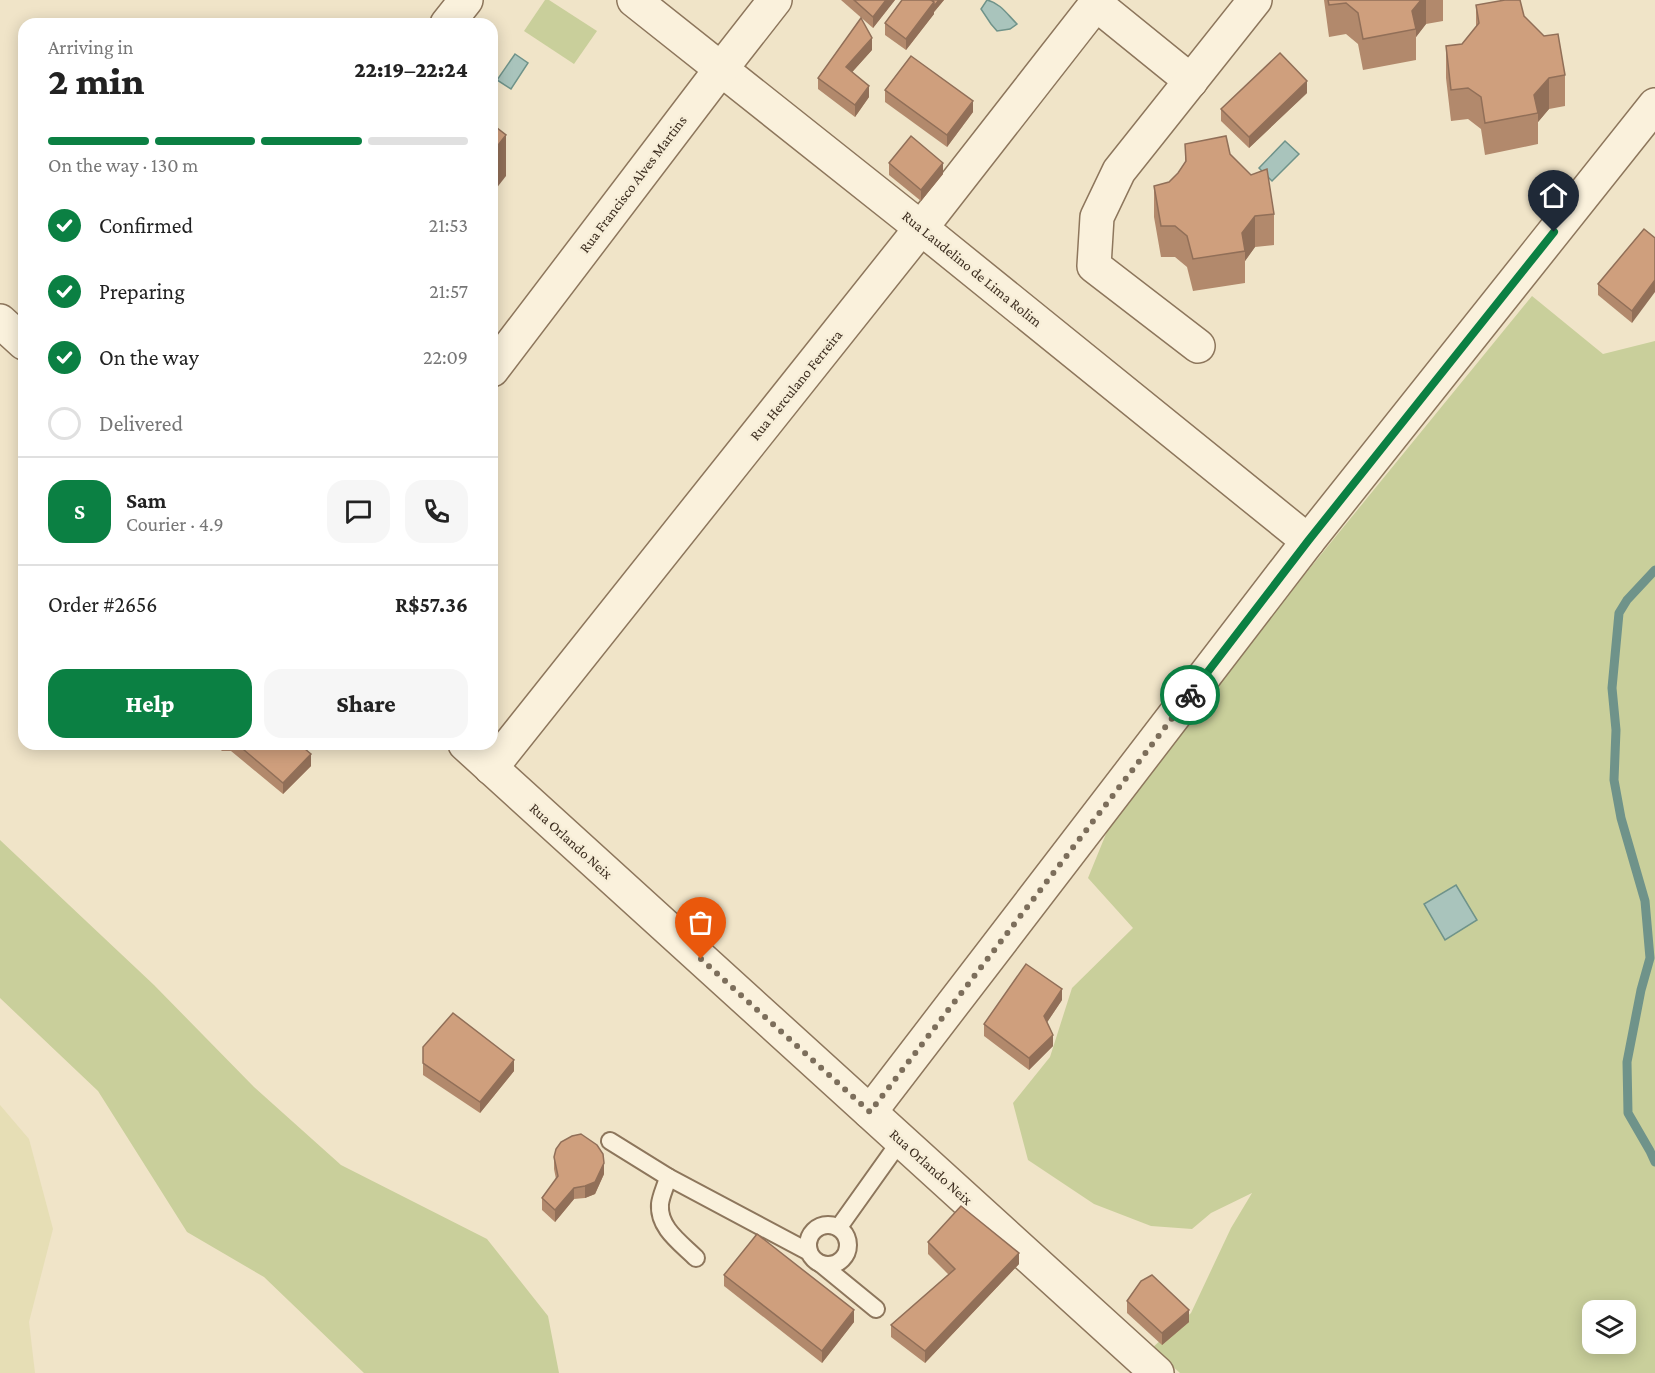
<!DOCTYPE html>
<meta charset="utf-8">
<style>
:root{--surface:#fff;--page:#f6f6f6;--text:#222;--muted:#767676;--line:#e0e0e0;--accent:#0b8043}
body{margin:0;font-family:"Crimson Pro",serif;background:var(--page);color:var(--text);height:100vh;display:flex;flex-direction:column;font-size:22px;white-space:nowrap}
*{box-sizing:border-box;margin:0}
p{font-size:20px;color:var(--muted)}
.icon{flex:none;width:33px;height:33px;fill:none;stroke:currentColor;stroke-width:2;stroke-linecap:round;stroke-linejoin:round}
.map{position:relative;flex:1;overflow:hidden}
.details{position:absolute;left:18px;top:18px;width:480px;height:732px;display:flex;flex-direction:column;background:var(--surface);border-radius:18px;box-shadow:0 3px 15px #0003}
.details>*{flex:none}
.fabs{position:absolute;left:1582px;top:1300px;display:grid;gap:12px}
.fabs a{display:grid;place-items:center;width:54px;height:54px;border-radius:12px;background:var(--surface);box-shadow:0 3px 15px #0003;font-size:30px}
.pin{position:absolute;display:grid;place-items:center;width:51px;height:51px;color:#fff;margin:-62px -26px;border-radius:50% 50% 50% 0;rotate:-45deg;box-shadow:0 0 6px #0007}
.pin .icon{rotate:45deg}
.courier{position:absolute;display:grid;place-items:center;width:60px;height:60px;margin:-30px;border:4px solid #0b8043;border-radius:50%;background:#fff;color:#222;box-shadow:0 2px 8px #0007}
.overview em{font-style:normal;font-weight:800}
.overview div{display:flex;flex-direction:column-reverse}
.overview{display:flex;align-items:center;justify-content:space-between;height:102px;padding:0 30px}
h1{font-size:39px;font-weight:800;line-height:45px}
.bar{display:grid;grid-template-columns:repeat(4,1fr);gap:9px 6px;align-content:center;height:72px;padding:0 30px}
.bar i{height:8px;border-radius:4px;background:var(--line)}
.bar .on{background:var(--accent)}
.bar p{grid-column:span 4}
.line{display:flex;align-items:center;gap:15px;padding:0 30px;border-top:2px solid var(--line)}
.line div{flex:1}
.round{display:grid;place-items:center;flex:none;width:63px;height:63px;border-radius:18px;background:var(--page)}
ol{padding:0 30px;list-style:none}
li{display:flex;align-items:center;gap:18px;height:66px}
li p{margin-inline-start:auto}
li .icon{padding:6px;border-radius:50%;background:var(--accent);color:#fff;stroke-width:4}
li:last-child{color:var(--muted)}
li i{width:33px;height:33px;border:3px solid var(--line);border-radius:50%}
.cta{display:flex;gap:12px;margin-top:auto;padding:12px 30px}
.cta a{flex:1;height:69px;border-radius:18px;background:var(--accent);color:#fff;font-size:24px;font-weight:800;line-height:69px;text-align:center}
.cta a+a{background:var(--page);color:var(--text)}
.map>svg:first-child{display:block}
.farmland{fill:#e6deb5}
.green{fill:#c9cf9b;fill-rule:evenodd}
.water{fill:#a9c4bc;stroke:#6f938a;stroke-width:1.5}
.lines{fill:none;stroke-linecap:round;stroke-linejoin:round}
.stream{stroke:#6f938a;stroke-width:9}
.service-casing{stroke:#8d765c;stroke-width:20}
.minor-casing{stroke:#8d765c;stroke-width:36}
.service{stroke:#faf1dc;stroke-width:16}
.minor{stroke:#faf1dc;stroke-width:33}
.wall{fill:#b2896c}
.shaded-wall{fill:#916f58}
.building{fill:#cf9f7d;stroke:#916f58;stroke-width:1.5}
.done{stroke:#7c6e5b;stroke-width:6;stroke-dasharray:0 10.8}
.route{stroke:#0b8043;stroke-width:8}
.labels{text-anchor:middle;stroke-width:5;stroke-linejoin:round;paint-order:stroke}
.street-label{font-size:15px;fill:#3d2e20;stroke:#f7eed8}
</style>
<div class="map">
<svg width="1655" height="1373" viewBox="0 0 1655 1373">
<rect width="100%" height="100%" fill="#f0e4c8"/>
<path class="farmland" d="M0,1105L29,1139L53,1229L29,1322L35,1373H0Z"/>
<g class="green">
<path d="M545,0H549L597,31L574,64L524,31Z"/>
<path d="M1532,296L1603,354L1655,341V1373H1180L1152,1348L1191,1313L1231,1228L1252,1193L1211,1213L1192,1229L1151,1226L1094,1204L1028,1160L1013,1103L1050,1057L1072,988L1133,928L1088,878L1119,802ZM1593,1311H1626V1344H1593Z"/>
<path d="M0,840L154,985L254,1087L341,1165L487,1239L548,1316L559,1373H364L264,1277L187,1232L98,1091L0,998Z"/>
</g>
<g class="water">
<path d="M987,0C1000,3 1007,14 1017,24L1010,29L997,31L991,24L981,9Z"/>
<path d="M515,54L528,63L511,89L497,80Z"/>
<path d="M1285,141L1299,154L1272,181L1259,168Z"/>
<path d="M1456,885L1477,920L1445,940L1424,904Z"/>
</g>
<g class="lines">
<path class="stream" d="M1655,570L1627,600L1619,613L1612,688L1616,730L1614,780L1621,818L1645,901L1650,958L1641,990L1627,1062L1628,1113L1650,1151L1655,1162"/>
<g class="service-casing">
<g id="service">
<path d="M610,1141L668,1177L809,1252"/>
<path d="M668,1177C666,1186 661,1195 660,1204C658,1228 681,1243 696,1258"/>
<circle cx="828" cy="1245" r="20"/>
<path d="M839,1227L901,1140"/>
<path d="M821,1264L876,1309"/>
</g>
</g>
<g class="minor-casing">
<g id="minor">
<path d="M634,0L921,228L1308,541"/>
<path d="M1096,4L1191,81"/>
<path d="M447,24L466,0"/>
<path d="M0,321L24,343"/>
<path d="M1198,346L1094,266L1097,217L1119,171L1255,0"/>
<path d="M492,370L721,69L775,0"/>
<path d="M465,744L1157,1373"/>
<path d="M491,768L921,228L1099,0"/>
<path d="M870,1112L1308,541L1655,105"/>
</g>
</g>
<use href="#service" class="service"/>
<use href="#minor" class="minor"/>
</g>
<g class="wall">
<path d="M841,0H895L873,28Z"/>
<path d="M902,0H944L934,12V11V14L906,50L885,35V23Z"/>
<path d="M1324,0H1443V21L1426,24L1416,37V60L1363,70L1358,44L1346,34L1329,37Z"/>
<path d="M1476,5L1524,16L1565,75V106L1549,109L1538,122V144L1485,155L1481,129L1468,119L1451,121L1446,78V46L1462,44L1476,27Z"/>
<path d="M872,50L852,72L869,97L855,117L818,89V78Z"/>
<path d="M885,90L973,112L947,147L885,102Z"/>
<path d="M1307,93L1249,148L1221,121V109Z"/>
<path d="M1185,144L1230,154L1274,214V245L1255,247L1245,261V283L1193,291L1187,267L1175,257H1161L1154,217V186L1169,182L1178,173L1185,163Z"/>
<path d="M889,163L943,174L921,201L889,175Z"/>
<path d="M1644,229L1632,323L1598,295V284Z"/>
<path d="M215,744H299L311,766L283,794L231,751H222Z"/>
<path d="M1062,1000L1047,1022L1053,1046L1029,1070L984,1036V1024Z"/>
<path d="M423,1047L514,1071L480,1113L423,1075Z"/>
<path d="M554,1157L604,1174L595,1194L585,1198L574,1199L555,1222L542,1210V1198L556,1179L554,1169Z"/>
<path d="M928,1242L1019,1264L925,1363L891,1337V1325L949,1275L928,1254Z"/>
<path d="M724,1275L854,1322L822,1363L724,1286Z"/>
<path d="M1127,1301L1189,1322L1162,1345L1127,1313Z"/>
</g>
<g class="shaded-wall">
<path d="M886,0H895L873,28V17Z"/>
<path d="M939,0H944L934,12V6Z"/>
<path d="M1421,0H1426V24L1416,37V29L1412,11Z"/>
<path d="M934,2V14L906,50V39Z"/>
<path d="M872,38V50L846,79V67Z"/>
<path d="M1549,78V109L1538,122V113L1534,95Z"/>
<path d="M1307,81V93L1249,148V137Z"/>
<path d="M869,86V97L855,117V105Z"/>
<path d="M973,101V112L947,147V135Z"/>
<path d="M506,135V176L492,194V153Z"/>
<path d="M943,163V174L921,201V190Z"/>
<path d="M1255,216V247L1245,261V251L1242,233Z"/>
<path d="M1655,280V292L1632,323V311Z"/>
<path d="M311,754V766L283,794V783Z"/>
<path d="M1062,989V1000L1044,1027V1016Z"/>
<path d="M1053,1035V1046L1029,1070V1058Z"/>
<path d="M514,1060V1071L480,1113V1102Z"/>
<path d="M604,1163V1174L595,1194L585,1198V1186Z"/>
<path d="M574,1188V1199L555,1222V1210Z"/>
<path d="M1019,1253V1264L925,1363V1351Z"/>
<path d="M854,1310V1322L822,1363V1351Z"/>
<path d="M1189,1310V1322L1162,1345V1333Z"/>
</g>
<g class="building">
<path d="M854,0H886L873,17Z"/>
<path d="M902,0H931L934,2L906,39L885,23Z"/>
<path d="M931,0H939L934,6V2Z"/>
<path d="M1328,0H1421L1412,11L1416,29L1363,39L1358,13L1346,3L1329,5Z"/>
<path d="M1505,0H1520L1524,16L1544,36L1558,34L1565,75L1549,78L1534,95L1538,113L1485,123L1481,97L1468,88L1451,90L1446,46L1462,44L1479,23L1476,5Z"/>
<path d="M861,18L872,38L846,67L869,86L855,105L818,78Z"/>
<path d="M1280,53L1307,81L1249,137L1221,109Z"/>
<path d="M911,56L973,101L947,135L885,90Z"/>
<path d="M492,124L506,135L492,153Z"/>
<path d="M911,136L943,163L921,190L889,163Z"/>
<path d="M1226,136L1230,154L1251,175L1267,169L1274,214L1255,216L1242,233L1245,251L1193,259L1187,236L1175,226H1161L1154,186L1169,182L1178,173L1186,161L1185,144Z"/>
<path d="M1644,229L1655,238V280L1632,311L1598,284Z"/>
<path d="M237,744H299L311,754L283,783Z"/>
<path d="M1026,964L1062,989L1044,1016L1053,1035L1029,1058L984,1024Z"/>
<path d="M453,1013L514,1060L480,1102L423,1063V1047Z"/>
<path d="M581,1134L597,1145L603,1154L604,1163L595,1182L585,1186L574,1188L555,1210L542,1198L558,1176L554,1157L556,1149L561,1142L572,1136Z"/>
<path d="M961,1206L1019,1253L925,1351L891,1325L955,1269L928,1242Z"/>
<path d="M757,1234L854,1310L822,1351L724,1275Z"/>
<path d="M1152,1275L1189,1310L1162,1333L1127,1301L1141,1281Z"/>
</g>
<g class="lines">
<path class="done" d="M701,959L870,1112L1190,695"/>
<path class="route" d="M1190,695L1308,541L1554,232"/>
</g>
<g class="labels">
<g class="street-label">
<text transform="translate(633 184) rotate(-53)" y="5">Rua Francisco Alves Martins</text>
<text transform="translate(972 269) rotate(39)" y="5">Rua Laudelino de Lima Rolim</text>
<text transform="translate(796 385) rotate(-51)" y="5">Rua Herculano Ferreira</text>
<text transform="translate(571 841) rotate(42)" y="5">Rua Orlando Neix</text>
<text transform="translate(931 1167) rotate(42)" y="5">Rua Orlando Neix</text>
</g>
</g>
</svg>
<div class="fabs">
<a><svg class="icon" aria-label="layers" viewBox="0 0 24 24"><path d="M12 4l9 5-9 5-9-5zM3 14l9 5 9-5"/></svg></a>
</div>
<div class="pin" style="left:701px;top:959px;background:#ea580c"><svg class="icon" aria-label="bag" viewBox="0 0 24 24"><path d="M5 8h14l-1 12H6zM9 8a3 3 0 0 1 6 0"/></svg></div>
<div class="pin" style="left:1554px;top:232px;background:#1f2937"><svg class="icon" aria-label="home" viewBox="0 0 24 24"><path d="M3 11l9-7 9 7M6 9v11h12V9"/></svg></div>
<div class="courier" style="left:1190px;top:695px"><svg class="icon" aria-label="bike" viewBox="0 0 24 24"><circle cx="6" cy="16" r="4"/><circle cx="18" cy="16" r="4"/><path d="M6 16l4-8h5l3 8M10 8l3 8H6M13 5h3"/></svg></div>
<section class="details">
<div class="overview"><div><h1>2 min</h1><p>Arriving in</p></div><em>22:19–22:24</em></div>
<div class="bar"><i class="on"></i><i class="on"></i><i class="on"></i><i></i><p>On the way · 130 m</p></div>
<ol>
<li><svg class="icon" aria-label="check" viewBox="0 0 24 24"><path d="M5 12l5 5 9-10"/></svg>Confirmed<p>21:53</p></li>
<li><svg class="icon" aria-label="check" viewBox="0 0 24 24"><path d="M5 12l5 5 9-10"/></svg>Preparing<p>21:57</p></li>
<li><svg class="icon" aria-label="check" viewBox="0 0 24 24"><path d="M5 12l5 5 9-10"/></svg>On the way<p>22:09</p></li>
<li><i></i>Delivered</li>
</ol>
<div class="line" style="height:108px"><b class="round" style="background:var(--accent);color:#fff">S</b><div><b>Sam</b><p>Courier · 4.9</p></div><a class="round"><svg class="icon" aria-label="chat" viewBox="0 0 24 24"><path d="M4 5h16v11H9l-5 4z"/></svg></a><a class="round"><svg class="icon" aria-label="phone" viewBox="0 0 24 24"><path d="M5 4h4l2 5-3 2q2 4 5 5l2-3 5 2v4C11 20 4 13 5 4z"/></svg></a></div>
<div class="line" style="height:78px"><div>Order #2656</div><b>R$57.36</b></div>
<div class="cta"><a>Help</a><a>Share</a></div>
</section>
</div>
